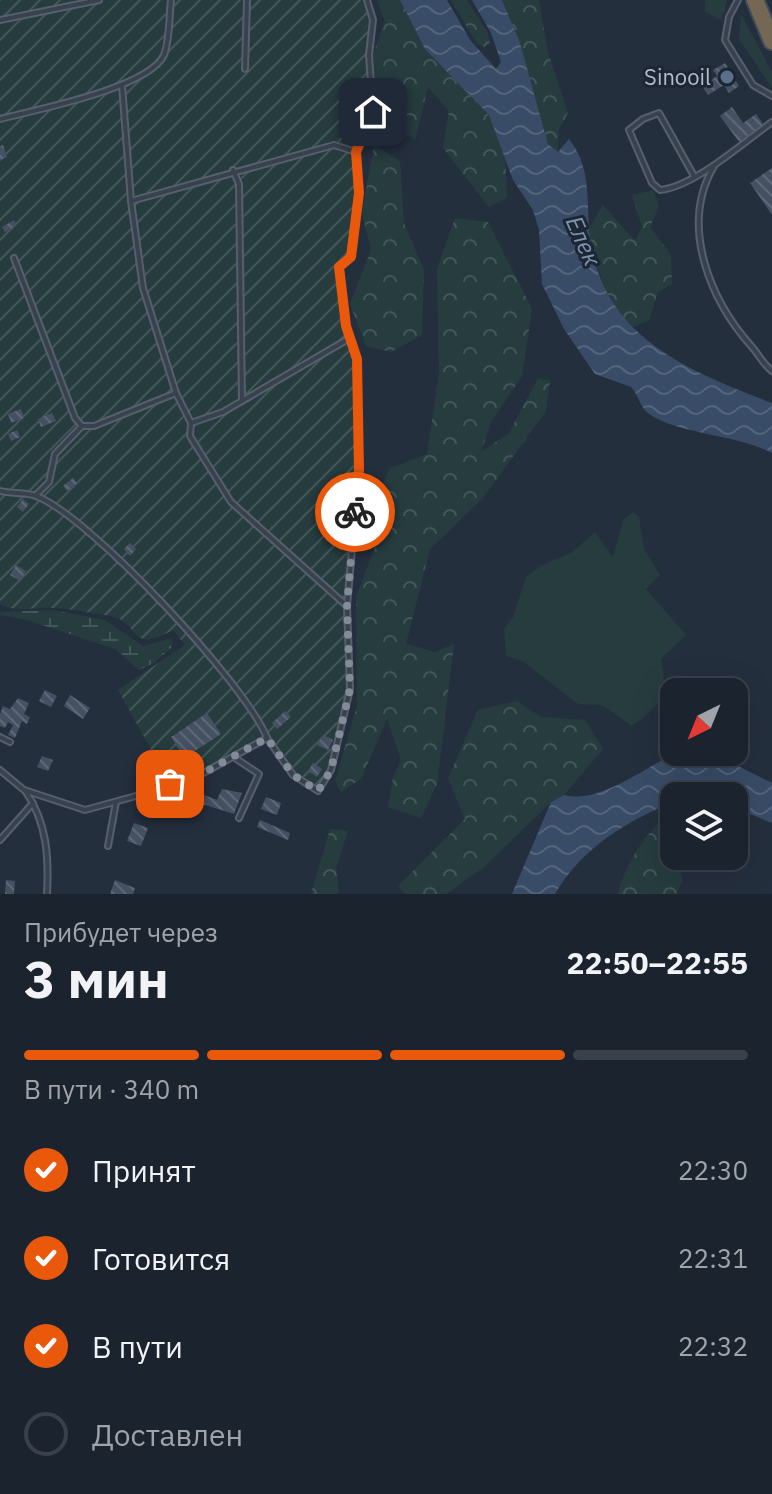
<!DOCTYPE html>
<html lang="ru">
<meta charset="utf-8">
<style>
:root{--surface:#1b232e;--page:#282f3a;--text:#f1f3f6;--muted:#a0a4aa;--line:#39404a;--accent:#ea580c}
body{margin:0;font-family:"IBM Plex Sans",sans-serif;background:var(--page);color:var(--text);height:100vh;display:flex;flex-direction:column;font-size:30px;white-space:nowrap}
*{box-sizing:border-box;margin:0}
p{font-size:26px;color:var(--muted)}
.icon{flex:none;width:44px;height:44px;fill:none;stroke:currentColor;stroke-width:2;stroke-linecap:round;stroke-linejoin:round}
.map{position:relative;height:894px;overflow:hidden}
.details{display:flex;flex-direction:column;background:var(--surface);flex:1}
.details>*{flex:none}
.needle{width:52px;rotate:223deg}
.controls{position:absolute;left:660px;top:678px;display:grid;gap:16px}
.controls a{display:grid;place-items:center;width:88px;height:88px;border-radius:16px;background:var(--surface);box-shadow:0 8px 32px #0002,0 0 0 2px var(--line);font-size:40px}
.pin{position:absolute;display:grid;place-items:center;width:68px;height:68px;color:#fff;margin:-34px;border-radius:16px;box-shadow:0 4px 12px #0006}
.courier{position:absolute;display:grid;place-items:center;width:80px;height:80px;margin:-40px;border:6px solid #ea580c;border-radius:50%;background:#fff;color:#222;box-shadow:0 2px 10px #0007}
.head em{font-style:normal;font-weight:800}
.head div{display:flex;flex-direction:column-reverse}
.head{display:flex;align-items:center;justify-content:space-between;height:136px;padding:0 24px}
h1{font-size:52px;font-weight:800;line-height:60px}
.bar{display:grid;grid-template-columns:repeat(4,1fr);gap:12px 8px;align-content:center;height:96px;padding:0 24px}
.bar i{height:10px;border-radius:6px;background:var(--line)}
.bar .current{background:var(--accent)}
.bar p{grid-column:span 4}
ol{padding:0 24px;list-style:none}
li{display:flex;align-items:center;gap:24px;height:88px}
li p{margin-inline-start:auto}
li .icon{padding:8px;border-radius:50%;background:var(--accent);color:#fff;stroke-width:4}
li:last-child{color:var(--muted)}
li i{width:44px;height:44px;border:4px solid var(--line);border-radius:50%}
.map>svg:first-child{display:block}
.grass{fill:#263c3f}
.forest{fill:url(#forest-crowns)}
.wetland{fill:url(#wetland-marsh)}
.garden{fill:url(#garden-furrows)}
.water{fill:url(#water-waves)}
.building{fill:url(#building-back-hatch)}
.lines{fill:none;stroke-linecap:round;stroke-linejoin:round}
.lane-casing{stroke:#565f6c;stroke-width:8}
.highway-casing{stroke:#434c59;stroke-width:20}
.lane{stroke:#38414e;stroke-width:4}
.highway{stroke:#746855;stroke-width:16}
.done{stroke:#828b98;stroke-width:8;stroke-dasharray:0 14.4}
.route{stroke:#ea580c;stroke-width:10}
.service-dot{fill:#5c6f8a;stroke:#1d2633;stroke-width:3}
.labels{text-anchor:middle;stroke-width:6;stroke-linejoin:round;paint-order:stroke}
.poi-label{font-size:22px;fill:#b4bcc9;stroke:#1d2633;text-anchor:end}
.water-label{font-size:24px;font-style:italic;fill:#7c92b1;stroke:#1d2633}
</style>
<div class="map">
<svg width="772" height="894" viewBox="0 0 772 894">
<defs>
<pattern id="forest-crowns" width="20" height="18" patternUnits="userSpaceOnUse" patternTransform="scale(2)"><rect width="20" height="18" fill="#263c3f"/><path d="M2 6a3 3 0 1 1 6 0M12 15a3 3 0 1 1 6 0" fill="none" stroke="#435659"/></pattern>
<pattern id="wetland-marsh" width="20" height="14" patternUnits="userSpaceOnUse" patternTransform="scale(2)"><rect width="20" height="14" fill="#263c3f"/><path d="M1 5h8M5 5V1M11 12h8M15 12V8" fill="none" stroke="#435659"/></pattern>
<pattern id="garden-furrows" width="10" height="10" patternUnits="userSpaceOnUse" patternTransform="scale(2)"><rect width="10" height="10" fill="#263c3f"/><path d="M-1 1l2-2M0 10L10 0M9 11l2-2" fill="none" stroke="#435659"/></pattern>
<pattern id="water-waves" width="16" height="10" patternUnits="userSpaceOnUse" patternTransform="scale(2)"><rect width="16" height="10" fill="#394c67"/><path d="M0 5q4-4 8 0t8 0" fill="none" stroke="#53647b"/></pattern>
<pattern id="building-back-hatch" width="6" height="6" patternUnits="userSpaceOnUse" patternTransform="scale(2)"><rect width="6" height="6" fill="#455162"/><path d="M-1 5l2 2M0 0l6 6M5-1l2 2" fill="none" stroke="#5d6877"/></pattern>
</defs>
<rect width="100%" height="100%" fill="#242f3e"/>
<g class="grass">
<path d="M741,14L772,72V88L739,39Z"/>
<path d="M633,512L639,517L644,549L660,575L646,589L686,635L661,659C669,694 661,706 632,726L602,705L578,704L522,661L506,656L504,629L513,617L526,577L542,565L571,553L595,532L613,557L623,520Z"/>
</g>
<g class="forest">
<path d="M377,0H400L425,49L489,115L505,153L507,198L489,207L443,148L449,111L428,87L415,140L379,116L373,54L385,22Z"/>
<path d="M451,0H467L488,33L490,44L484,47L477,44Z"/>
<path d="M502,0H539L548,52L568,113L559,130L558,152L548,144L520,44Z"/>
<path d="M705,0H727L721,20L705,12Z"/>
<path d="M374,145L400,161L404,223L424,270L422,335L391,352L366,346L350,304L371,250L362,213Z"/>
<path d="M653,190L659,206L650,227L671,255L672,284L658,292L649,320L633,327C603,300 596,266 589,228L603,205L635,241L642,227L632,195Z"/>
<path d="M455,218L488,222L532,309L522,376L491,422L481,452L509,433L538,378L550,381L546,411L482,499L430,549L406,644L435,652L454,644L437,784L421,818L388,807L393,777L401,760L387,719L361,779L341,792L335,781L357,706L356,597L375,547L363,528L390,468L427,454L439,373L437,269Z"/>
<path d="M517,701L541,717L585,720L603,749L564,795L551,802L483,868L446,894H405L398,886L465,819L448,778L478,710Z"/>
<path d="M674,810V840L669,845L683,880L676,894H618C625,863 648,829 674,810Z"/>
<path d="M330,829L348,831L336,868L339,891L337,894H311Z"/>
</g>
<path class="wetland" d="M52,610L105,620L143,646L172,638V647L154,663L139,670L115,649L27,620L0,615V612Z"/>
<path class="garden" d="M0,0H367L373,20L369,55L373,112L356,152L359,193L351,257L339,268L346,326L357,359L359,470L347,606L350,689L331,770L318,791L293,775L267,739L187,782L170,784L118,690L185,645L173,630C127,655 142,622 110,616C91,613 73,609 54,608C35,606 17,614 0,604Z"/>
<g class="water">
<path d="M400,0H447L470,40L496,69L501,62L491,33L472,0H502L520,43L548,144L558,152L569,139C590,165 587,196 589,227C597,335 684,369 772,403V453C737,434 675,434 648,413C639,406 639,395 631,387L595,374L564,329L542,284L539,230L533,210L513,180L489,115L425,49Z"/>
<path d="M677,752L718,756L772,783V823L734,807V796H674V802C627,820 580,850 555,894H512L551,802L564,795C598,805 646,767 677,752Z"/>
</g>
<g class="building">
<path d="M725,63L739,86L729,93L724,85L708,95L702,86L717,76L713,70Z"/>
<path d="M732,107L743,123L756,114L763,124L739,142L720,116Z"/>
<path d="M3,145L7,157L0,160V146Z"/>
<path d="M772,168V215L750,183Z"/>
<path d="M14,220L17,225L5,232L2,227Z"/>
<path d="M21,409L24,418L11,423L8,414Z"/>
<path d="M52,413L56,421L41,427L38,419Z"/>
<path d="M17,430L20,437L11,441L8,434Z"/>
<path d="M73,478L77,483L67,491L63,486Z"/>
<path d="M23,499L29,504L23,512L17,507Z"/>
<path d="M130,543L136,549L130,556L124,549Z"/>
<path d="M16,565L26,571L20,581L10,575Z"/>
<path d="M45,690L57,696L51,707L39,701Z"/>
<path d="M70,695L90,708L83,719L64,706Z"/>
<path d="M18,698L29,703L24,714L30,717L27,724L22,721L15,738L8,735L13,725L8,722L5,728L0,726V714L3,706L10,709Z"/>
<path d="M285,711L291,717L277,729L272,723Z"/>
<path d="M207,713L221,734L184,758L171,737Z"/>
<path d="M323,735L333,740L328,750L317,745Z"/>
<path d="M42,756L53,760L48,771L37,767Z"/>
<path d="M313,763L322,769L317,777L308,771Z"/>
<path d="M222,789L242,793L234,814L199,803L202,794L217,800Z"/>
<path d="M266,797L281,803L277,815L261,809Z"/>
<path d="M260,820L290,833L288,840L257,827Z"/>
<path d="M134,823L148,828L141,846L127,841Z"/>
<path d="M6,880L15,881L14,894H5Z"/>
<path d="M115,880L135,888L133,894H110Z"/>
</g>
<g class="lines">
<g class="lane-casing">
<g id="lane">
<path d="M738,0L729,17L725,40L753,85L772,96"/>
<path d="M0,20L99,0"/>
<path d="M245,69L247,0"/>
<path d="M122,85L131,201L143,288L176,393L191,423L190,436L231,502L347,606"/>
<path d="M0,119C35,110 149,88 164,55C170,39 169,17 171,0"/>
<path d="M714,166C679,226 710,300 752,347C759,355 763,364 772,371"/>
<path d="M233,170L239,184L242,401"/>
<path d="M694,176L659,113L643,119L629,130L652,183L660,190C694,187 744,142 772,122"/>
<path d="M131,201L334,145L356,152"/>
<path d="M14,258L75,418L82,426H94L176,393"/>
<path d="M191,423L223,412L350,338"/>
<path d="M0,491C11,494 26,492 36,496C90,516 247,686 267,738"/>
<path d="M36,495L49,482L55,454L82,426"/>
<path d="M0,737L10,742"/>
<path d="M235,758L259,774L239,818"/>
<path d="M0,770L24,790L85,810L187,782L267,738L293,775L318,791L331,770L350,689L347,606L359,470L357,359L346,326L339,267L351,257L359,193L356,152L373,112L369,55L373,20L367,0"/>
<path d="M26,792C47,823 49,857 47,894"/>
<path d="M0,840L33,803"/>
<path d="M108,846L116,802"/>
</g>
</g>
<g class="highway-casing">
<path id="highway" d="M755,0L772,41"/>
</g>
<use href="#lane" class="lane"/>
<use href="#highway" class="highway"/>
</g>
<g class="lines">
<path class="done" d="M170,784L187,782L267,738L293,775L318,791L331,770L350,689L347,606L355,512"/>
<path class="route" d="M355,512L359,470L357,359L346,326L339,267L351,257L359,193L356,152L373,112"/>
</g>
<circle class="service-dot" cx="727" cy="77" r="8"/>
<g class="labels">
<g class="poi-label">
<text x="711" y="85">Sinooil</text>
</g>
<g class="water-label">
<text transform="translate(583 241) rotate(66)" y="8">Елек</text>
</g>
</g>
</svg>
<div class="controls">
<a><svg class="needle" viewBox="-14 -14 28 28"><path d="M0-13l5 13h-10z" fill="#e53935"/><path d="M0 13l5-13h-10z" fill="#a0a4aa"/></svg></a>
<a><svg class="icon" aria-label="layers" viewBox="0 0 24 24"><path d="M12 4l9 5-9 5-9-5zM3 14l9 5 9-5"/></svg></a>
</div>
<div class="pin" style="left:170px;top:784px;background:#ea580c"><svg class="icon" aria-label="bag" viewBox="0 0 24 24"><path d="M5 8h14l-1 12H6zM9 8a3 3 0 0 1 6 0"/></svg></div>
<div class="pin" style="left:373px;top:112px;background:#1f2937"><svg class="icon" aria-label="home" viewBox="0 0 24 24"><path d="M3 11l9-7 9 7M6 9v11h12V9"/></svg></div>
<div class="courier" style="left:355px;top:512px"><svg class="icon" aria-label="bike" viewBox="0 0 24 24"><circle cx="6" cy="16" r="4"/><circle cx="18" cy="16" r="4"/><path d="M6 16l4-8h5l3 8M10 8l3 8H6M13 5h3"/></svg></div>
</div>
<section class="details">
<div class="head"><div><h1>3 мин</h1><p>Прибудет через</p></div><em>22:50–22:55</em></div>
<div class="bar"><i class="current"></i><i class="current"></i><i class="current"></i><i></i><p>В пути · 340 m</p></div>
<ol>
<li><svg class="icon" aria-label="check" viewBox="0 0 24 24"><path d="M5 12l5 5 9-10"/></svg>Принят<p>22:30</p></li>
<li><svg class="icon" aria-label="check" viewBox="0 0 24 24"><path d="M5 12l5 5 9-10"/></svg>Готовится<p>22:31</p></li>
<li><svg class="icon" aria-label="check" viewBox="0 0 24 24"><path d="M5 12l5 5 9-10"/></svg>В пути<p>22:32</p></li>
<li><i></i>Доставлен</li>
</ol>
</section>
